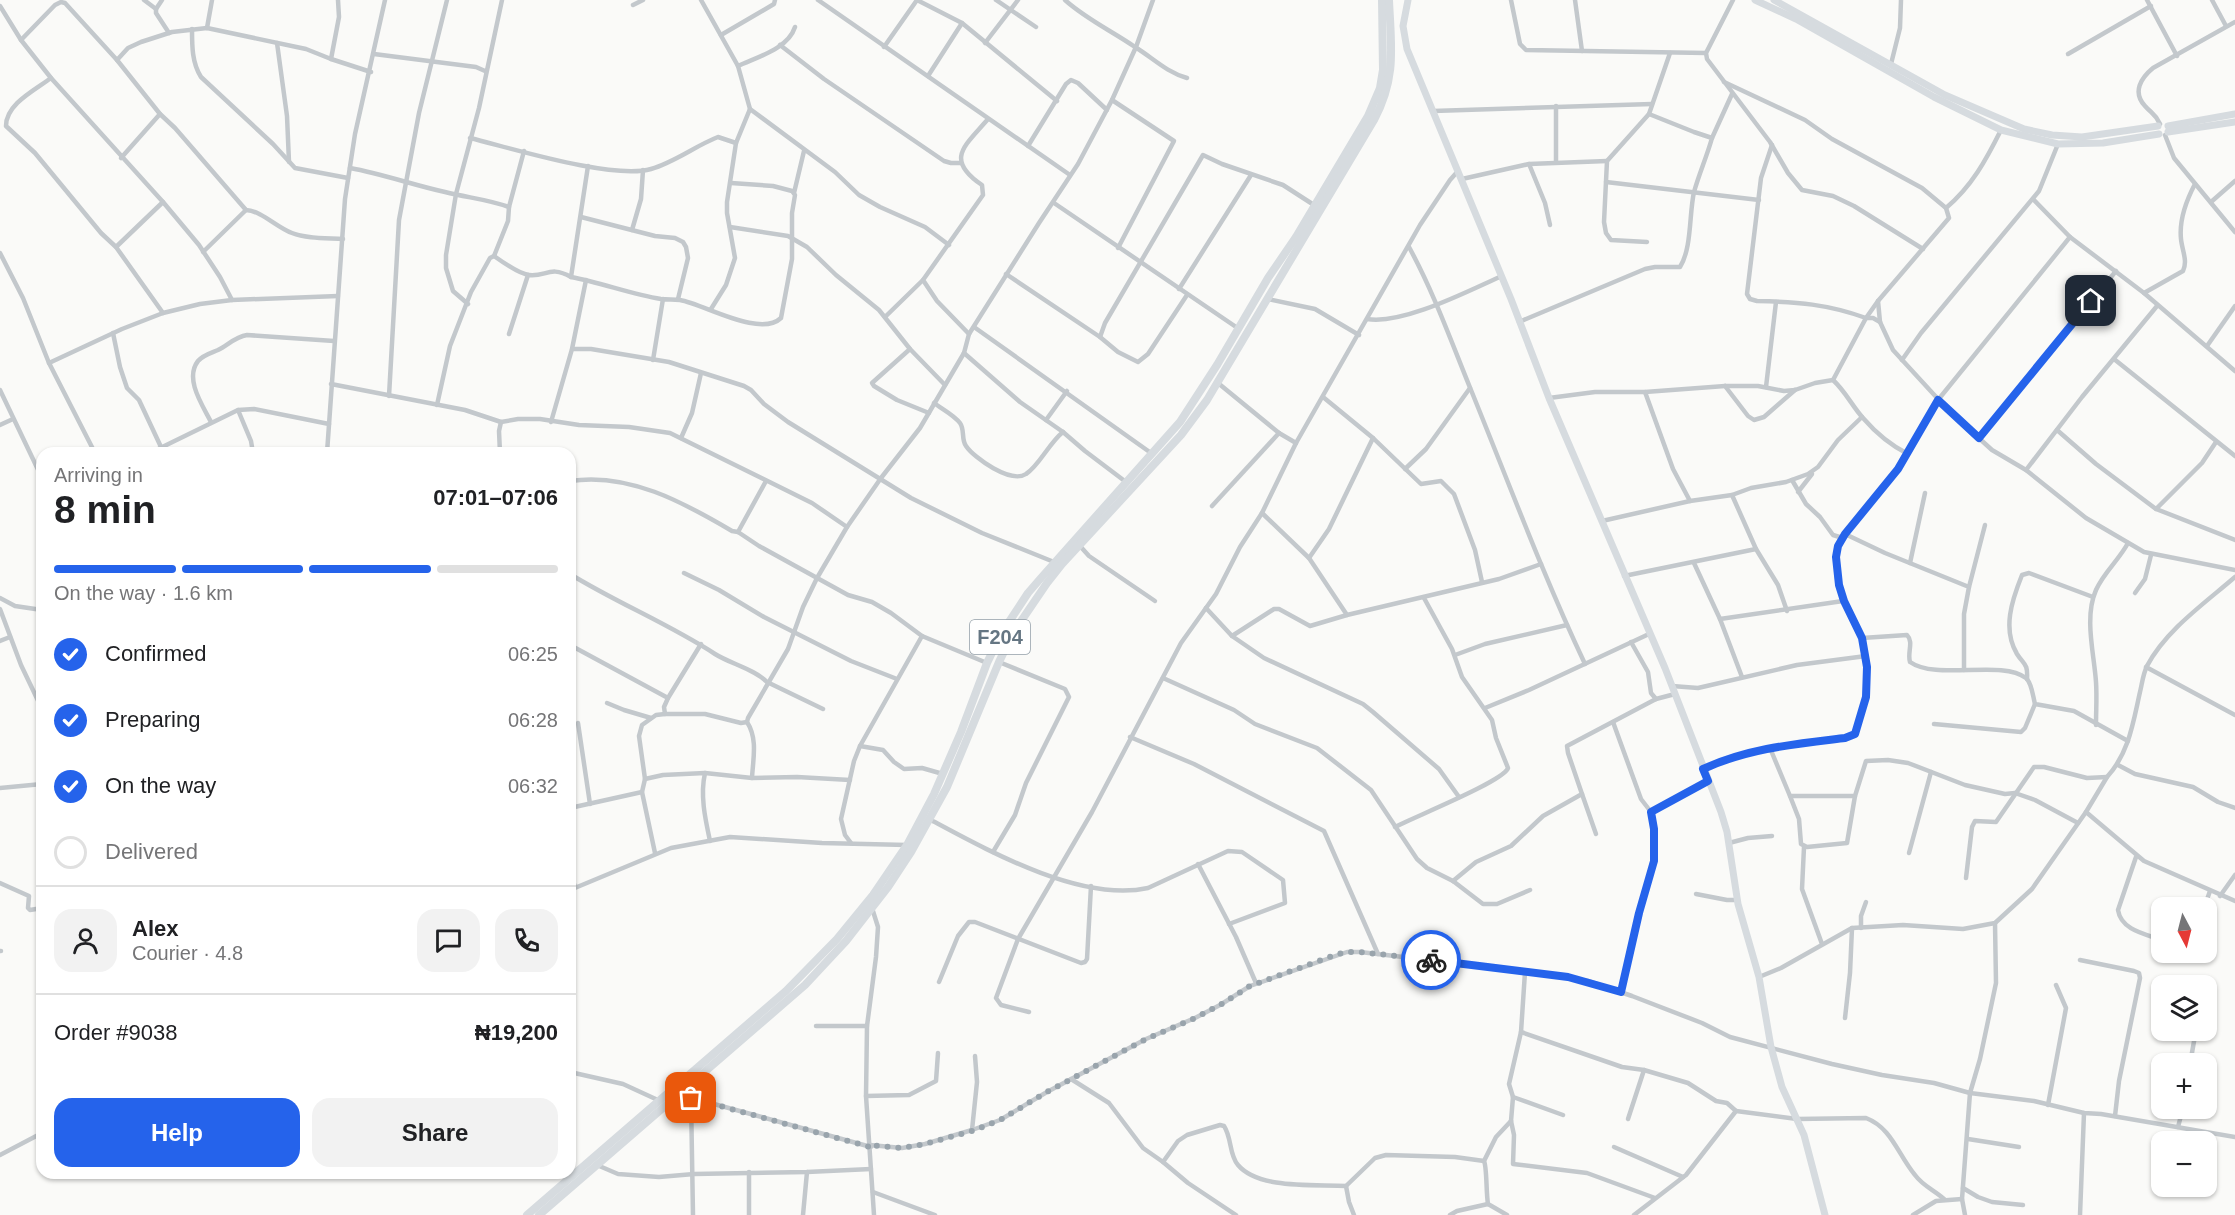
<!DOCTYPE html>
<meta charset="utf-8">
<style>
:root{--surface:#fff;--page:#f2f2f2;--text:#202124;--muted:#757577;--line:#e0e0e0;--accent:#2563eb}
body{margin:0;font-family:Helvetica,sans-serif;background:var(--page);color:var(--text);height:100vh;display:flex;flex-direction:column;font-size:22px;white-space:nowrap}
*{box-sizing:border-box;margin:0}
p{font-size:20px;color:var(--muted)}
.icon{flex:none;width:33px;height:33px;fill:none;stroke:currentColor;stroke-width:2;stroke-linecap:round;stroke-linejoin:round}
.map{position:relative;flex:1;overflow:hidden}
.details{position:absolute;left:36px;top:447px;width:540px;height:732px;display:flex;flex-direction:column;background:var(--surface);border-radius:18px;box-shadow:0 2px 4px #0004}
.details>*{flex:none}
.needle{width:39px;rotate:173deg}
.controls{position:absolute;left:2151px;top:897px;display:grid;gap:12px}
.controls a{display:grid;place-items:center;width:66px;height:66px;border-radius:12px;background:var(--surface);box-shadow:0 2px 4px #0004;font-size:30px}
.pin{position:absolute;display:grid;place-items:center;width:51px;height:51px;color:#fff;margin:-26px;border-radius:12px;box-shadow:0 3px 9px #0006}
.courier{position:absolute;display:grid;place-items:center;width:60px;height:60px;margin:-30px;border:4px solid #2563eb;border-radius:50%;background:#fff;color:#222;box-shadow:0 2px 8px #0007}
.summary em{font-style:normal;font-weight:700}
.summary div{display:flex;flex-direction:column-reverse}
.summary{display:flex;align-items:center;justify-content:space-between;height:102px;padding:0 18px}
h1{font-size:39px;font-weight:700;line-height:45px}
.bar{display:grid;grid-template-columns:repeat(4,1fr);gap:9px 6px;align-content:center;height:72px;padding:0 18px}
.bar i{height:8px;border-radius:4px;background:var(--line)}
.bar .on{background:var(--accent)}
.bar p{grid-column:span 4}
.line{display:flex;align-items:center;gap:15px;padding:0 18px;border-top:2px solid var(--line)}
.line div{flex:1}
.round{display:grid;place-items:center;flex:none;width:63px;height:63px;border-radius:18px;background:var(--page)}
ol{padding:0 18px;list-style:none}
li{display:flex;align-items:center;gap:18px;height:66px}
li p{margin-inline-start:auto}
li .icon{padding:6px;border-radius:50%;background:var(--accent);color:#fff;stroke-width:4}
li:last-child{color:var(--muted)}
li i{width:33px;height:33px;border:3px solid var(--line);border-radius:50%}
.cta{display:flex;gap:12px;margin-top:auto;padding:12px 18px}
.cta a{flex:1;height:69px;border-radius:18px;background:var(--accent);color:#fff;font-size:24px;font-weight:700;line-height:69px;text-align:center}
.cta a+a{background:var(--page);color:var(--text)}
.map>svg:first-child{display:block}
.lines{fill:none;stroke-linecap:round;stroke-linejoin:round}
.street{stroke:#c3c8cc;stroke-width:4.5}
.secondary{stroke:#d6dbdf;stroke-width:7}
.primary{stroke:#d6dbdf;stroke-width:8}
.done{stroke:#99a4ac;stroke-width:6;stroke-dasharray:0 10.8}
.route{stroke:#2563eb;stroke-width:8}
.labels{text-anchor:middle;stroke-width:6;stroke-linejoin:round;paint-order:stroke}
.shield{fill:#fff;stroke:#939fa8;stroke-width:1.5}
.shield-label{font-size:20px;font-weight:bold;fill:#657683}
</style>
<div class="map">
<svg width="2235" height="1215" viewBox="0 0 2235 1215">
<rect width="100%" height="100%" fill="#fafaf8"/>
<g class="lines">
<g class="street">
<path d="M144,0L156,9"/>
<path d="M162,0L156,9V13L169,33"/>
<path d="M701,0L738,66L750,109L736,143L727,202V213L735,258L726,285L711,309"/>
<path d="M818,0L1070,175"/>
<path d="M917,0L962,23L1057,101"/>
<path d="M996,0L1036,27"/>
<path d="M1065,0C1086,19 1112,31 1135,47C1153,58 1166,72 1187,78"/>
<path d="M1511,0L1520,44L1526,50L1706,53"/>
<path d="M1575,0L1582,51"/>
<path d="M1733,0L1706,53L1707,59L1770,142L1788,173L1802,190L1833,196L1854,206L1923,249"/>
<path d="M2147,0L2177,56"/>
<path d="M2212,0L2226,26"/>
<path d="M633,5L643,0"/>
<path d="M0,6L21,40L51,78L163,202L199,245L220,277L232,300"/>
<path d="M207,28L212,0"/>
<path d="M192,29C192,46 192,63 201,77L273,144L295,168L348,178"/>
<path d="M721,35L774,4L775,0"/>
<path d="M21,40L55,5L61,2L65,3L117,60L160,114L175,128L246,210C262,211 276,227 292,233C307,239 327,238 343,239"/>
<path d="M277,43L287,116L289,162"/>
<path d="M985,43L1018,0"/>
<path d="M780,45L824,79L944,161L951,163H961"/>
<path d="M884,47L917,0"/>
<path d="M374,54L476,67L485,71"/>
<path d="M2068,54L2151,6"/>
<path d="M331,59L339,17L338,0"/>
<path d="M117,60L128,48L141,42L172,32L207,28L306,49L331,59L371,72"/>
<path d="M1891,64L1900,28L1901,0"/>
<path d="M738,66C757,57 788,49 795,27"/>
<path d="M928,76L962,23"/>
<path d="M51,78C35,90 6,104 6,126L35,153L101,233L116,247L163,313"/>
<path d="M1724,82L1805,120L1832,139L1922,188L1946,208"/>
<path d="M1112,100L1174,141L1118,248"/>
<path d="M1556,106V162"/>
<path d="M750,109L835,172L859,195L880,207L925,227L949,245"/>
<path d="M1433,111L1652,104"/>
<path d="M2160,124C2155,113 2152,114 2145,106C2132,92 2141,78 2153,68L2235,22"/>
<path d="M2165,135L2174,158L2235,232"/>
<path d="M470,138C511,148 613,180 651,169C675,162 695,146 718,137L736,143"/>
<path d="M1712,138L1732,94"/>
<path d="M1772,145L1761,178L1747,294L1750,299L1757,301C1798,302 1827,304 1866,318H1873L1880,322"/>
<path d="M1028,146L1066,84L1071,80L1078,83L1107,110"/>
<path d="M121,158L160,114"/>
<path d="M1529,164L1545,203L1550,225"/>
<path d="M350,168C383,174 413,185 445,192C469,198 486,199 509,207"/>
<path d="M1462,179L1529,164L1607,161"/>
<path d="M1606,182L1759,200"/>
<path d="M794,193L804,151"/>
<path d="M2033,199L2070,237L2144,293L2235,371"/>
<path d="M2211,202L2235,181"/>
<path d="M1054,203L1239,329"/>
<path d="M581,217L655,236L675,238L683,242L686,247L688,258L678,299"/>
<path d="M730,227L788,236L807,247L836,275L879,310L910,349L945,385"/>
<path d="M632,230L641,199L643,170"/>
<path d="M1647,242L1611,240L1606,233L1604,222L1607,161L1649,114L1670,53"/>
<path d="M116,247L163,202"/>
<path d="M1409,247C1434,293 1451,341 1471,390C1508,481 1543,575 1585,664"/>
<path d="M203,252L246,210"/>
<path d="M0,253L23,298L49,363L95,453"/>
<path d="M494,256C501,261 520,274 529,275C546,277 550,265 571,277C602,283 631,294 661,299C668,300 674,299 680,300C704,304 760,338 781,318L792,259V213L795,195L792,191L773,186L731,183"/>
<path d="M1006,274L1100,337L1118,352L1138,362L1148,354L1187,295"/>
<path d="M571,277L588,166"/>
<path d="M1179,289L1251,175"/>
<path d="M2144,293L2183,271C2188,261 2182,250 2181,239C2179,220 2186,201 2195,184"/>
<path d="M1268,299L1315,309L1359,335"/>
<path d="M1878,301L1880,322L1893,350L1949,411L1992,450L2026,470L2086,518L2144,552L2235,570"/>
<path d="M468,304L453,291L446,268V255L456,194L479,108L502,0"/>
<path d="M885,317L923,280"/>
<path d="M1367,319C1403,325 1468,291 1502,276"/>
<path d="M1519,322L1645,269L1655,267H1680C1692,248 1689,214 1694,192C1699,174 1707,156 1712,138L1694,132L1649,114"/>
<path d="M974,327L1151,453"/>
<path d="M113,333L120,367L127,388L139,400L161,447"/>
<path d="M509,334L528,275"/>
<path d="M969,334L937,301L923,280L983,195L982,185C944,159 965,146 988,119"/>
<path d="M1100,337L1105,323L1203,155L1222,164L1283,185L1314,205"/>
<path d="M2207,346L2235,306"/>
<path d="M572,349H591L669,362L744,386L751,390L764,404L788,422L911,498L982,533L1054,562"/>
<path d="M910,349L872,383L874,386L897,400L929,413"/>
<path d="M964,353L1020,402L1063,432L1085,451L1126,482"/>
<path d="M2114,359L2235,456"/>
<path d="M653,360L663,299"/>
<path d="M1902,360L1921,333L2039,191L2058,144"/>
<path d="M49,363L122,329L163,313L200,304L232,300L338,296"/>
<path d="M1833,380L1866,318L1878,301L1949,218L1946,208C1972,186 1986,160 2001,130"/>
<path d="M1218,383L1279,433L1296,443"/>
<path d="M331,384L465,410L501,422L518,419H540L579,425L629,427L670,433L812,503L847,527"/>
<path d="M1725,386L1748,416L1754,420L1764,417L1795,390"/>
<path d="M1766,387L1776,302"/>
<path d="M0,390L42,478"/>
<path d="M1645,392L1673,469L1690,501"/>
<path d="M389,396L399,220L419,113L447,0"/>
<path d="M1323,397L1373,438L1421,484L1441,481L1454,494L1475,550L1482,582"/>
<path d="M1549,398L1595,392H1645L1725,386H1758L1784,391L1795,390L1815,383L1833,380C1846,392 1852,406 1863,418C1876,433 1890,445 1908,454"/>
<path d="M934,403C942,409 954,415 960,423C965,430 961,439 966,446C974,458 1011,484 1026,474C1039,466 1049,443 1063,432"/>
<path d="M437,405L450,346L471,292L490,258L494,256L508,221L509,207L524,151"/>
<path d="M238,410L251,441L253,453"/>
<path d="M1046,420L1067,391"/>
<path d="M211,422C203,406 184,379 198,361C203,355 211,353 218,350C228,345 235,337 247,335L334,341"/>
<path d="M551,422L572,349L586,280"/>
<path d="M0,425L13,419"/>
<path d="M2057,430L2096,464L2156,509L2202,463L2216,442"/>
<path d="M681,438L692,413L701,373"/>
<path d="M1979,438L2116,271"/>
<path d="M150,453L238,410L254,409L329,424"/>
<path d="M327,453L345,199L355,134L385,0"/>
<path d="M500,453L499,431L501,422"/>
<path d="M1405,469L1426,449L1470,388"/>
<path d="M2026,470L2082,397L2157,306"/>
<path d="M1792,480L1806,504L1820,517L1833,535L1843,538"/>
<path d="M570,481C628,472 683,502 732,531L738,532L759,546L848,595L872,602L891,613L922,636L987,663"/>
<path d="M1798,492L1812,474"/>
<path d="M1732,495L1756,549L1778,585L1787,611"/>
<path d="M1212,506L1279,433"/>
<path d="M2156,509L2235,540"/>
<path d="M1262,513L1309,558L1347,615"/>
<path d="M1602,521L1690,501L1732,495L1751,488L1786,482L1808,474L1818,467L1838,440L1862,417"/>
<path d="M738,532L766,481"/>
<path d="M1845,534L1885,553L1969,587L1964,614V670"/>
<path d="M1080,546L1089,556L1155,601"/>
<path d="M1309,558L1329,529L1373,438"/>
<path d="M1694,563L1720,619L1742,677"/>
<path d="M1910,563L1925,493"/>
<path d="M684,573L719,590L764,617L851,661L897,679"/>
<path d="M570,574C617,603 669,624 715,654C731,664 754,669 767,682L823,709"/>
<path d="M1624,576L1756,549"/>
<path d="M1969,587L1985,525"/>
<path d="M2135,593L2145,579L2151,555"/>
<path d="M0,598L15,606L42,610"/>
<path d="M1206,608L1232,636L1264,658L1363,704L1373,712L1439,769L1459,797"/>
<path d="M0,609L21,665L42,709"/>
<path d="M1720,619L1843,601"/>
<path d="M1232,636L1274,609H1279L1310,626L1347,615L1499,579L1541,564"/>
<path d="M1862,638L1907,635C1914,642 1907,653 1910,662C1937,681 2001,659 2026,678C2032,683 2033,697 2035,704L2074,711L2128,741"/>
<path d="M0,641L10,637"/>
<path d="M1631,642L1648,672L1651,693L1656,699"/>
<path d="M570,645L668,698"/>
<path d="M1455,655L1485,644L1567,625"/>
<path d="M2146,667L2235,715"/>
<path d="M1163,678L1234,710L1255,724L1317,748L1371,790L1417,859L1427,868L1453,881L1483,904H1497L1530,890"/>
<path d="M2027,679C2028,663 2024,665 2017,654C2002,629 2012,600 2022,575L2029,573L2093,597"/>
<path d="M1672,686L1698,688L1797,665L1866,656"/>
<path d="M607,703L624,710L651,718"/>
<path d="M1485,708L1529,690L1649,634"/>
<path d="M665,714L664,707L668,698L701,644"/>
<path d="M1613,722L1641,799L1651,812L1655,851L1621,992"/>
<path d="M578,723L590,804"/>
<path d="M1934,724L2021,732L2025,728L2035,704"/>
<path d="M2096,725C2096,711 2097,696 2096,682C2094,653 2084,617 2096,590C2104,572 2119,560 2128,543"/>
<path d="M1130,737L1194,764L1324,831L1378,954"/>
<path d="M860,746L883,750L894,762L904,769L922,768L943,774"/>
<path d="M1770,748L1790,796H1855L1866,761L1888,760L1908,763L1965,785L2005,794L2015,793L2035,800L2078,823"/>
<path d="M2118,765L2135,774L2193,787L2218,802L2235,808"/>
<path d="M1703,769C1748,748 1796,744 1845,738L1855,734C1863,712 1870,689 1867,666C1866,657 1865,647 1862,639C1858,625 1849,614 1843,601C1835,581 1832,552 1845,534L1898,469L1938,400L2070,237"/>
<path d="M705,773C700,795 705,818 710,841"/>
<path d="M752,778C753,759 758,739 747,722L748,718L788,649L803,607L817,578L847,527L881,478L920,428L964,353L969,334L1039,223L1078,164L1112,100L1136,47L1153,0"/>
<path d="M645,779L663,775L705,773L752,778L797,777L850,780"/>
<path d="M0,788L42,784"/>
<path d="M1582,794L1596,834"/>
<path d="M1790,796L1799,819L1801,844L1807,847L1847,843L1855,796"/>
<path d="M570,808L642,792"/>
<path d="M1651,812L1708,781"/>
<path d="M2086,812L2144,861L2235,901"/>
<path d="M929,819C987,850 1081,903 1148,888L1228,851L1242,852L1283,880L1285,903L1229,924"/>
<path d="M1395,827C1414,817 1504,781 1508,768L1496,738L1492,720L1462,677L1452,649L1424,598"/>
<path d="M851,843L845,835L841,819L854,761L860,746L922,636"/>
<path d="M1729,843L1748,838L1772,836"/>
<path d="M1804,847L1802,889L1822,944"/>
<path d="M993,852L1015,815L1026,783L1069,697L1065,689L999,662"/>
<path d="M655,853L642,792L645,779L639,736L642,725L656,715L665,714H705L741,723L747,722"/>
<path d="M1909,853L1931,772"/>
<path d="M2136,857L2118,910C2121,930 2145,934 2162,940"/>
<path d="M1198,864L1236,937L1256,983"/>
<path d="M570,872L575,887"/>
<path d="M1966,878L1972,827L1975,821L1996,822L2034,767H2044L2087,778L2107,777"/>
<path d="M1453,881L1476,862L1511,846L1543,816L1582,794L1568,753L1567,746L1656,699L1675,694"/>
<path d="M0,883L29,896L28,908L30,910L42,908"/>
<path d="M570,890L671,848L730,837L822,843L907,845"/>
<path d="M1696,894L1727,900H1738"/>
<path d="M2220,896L2235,875"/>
<path d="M872,908L878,927L876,957L867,1026L866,1096L874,1215"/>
<path d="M2204,908L2210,891"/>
<path d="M1861,928V916L1866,902"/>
<path d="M0,951H1"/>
<path d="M2080,960L2134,971L2139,973L2140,978L2119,1081L2115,1116"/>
<path d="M1525,972L1521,1032L1509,1084L1513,1097L1511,1121L1514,1135L1513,1164L1587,1173L1655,1198"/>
<path d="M1759,977L1781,968L1852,928L1903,925L1963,929L1995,923L2032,889L2086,812L2107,777C2129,753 2133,723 2140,692C2142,684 2143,674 2147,666C2166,630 2205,603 2235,577"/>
<path d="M939,982L958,936L969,922H975L1081,963L1085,962L1087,959L1091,886"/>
<path d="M1029,1012L1001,1005L996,998L1018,939L1092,812L1181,643L1216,594L1240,547L1262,513L1296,443L1420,225L1450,180L1458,171"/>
<path d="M1845,1018L1850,973L1852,928"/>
<path d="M816,1026H867"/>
<path d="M1521,1032L1622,1067L1644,1070L1688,1083L1716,1101L1727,1103L1736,1111"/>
<path d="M2190,1064L2196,1030"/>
<path d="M570,1072L623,1084L660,1101"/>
<path d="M1071,1079L1109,1103L1143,1148L1163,1162L1178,1141L1187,1135L1220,1125L1224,1126C1232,1138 1229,1155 1238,1165C1259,1190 1317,1184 1346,1186L1375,1158L1386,1155L1455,1157L1484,1161"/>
<path d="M677,1096L714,1104L871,1147L870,1145L902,1148L925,1144L972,1130L1000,1120L1047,1092L1146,1039L1195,1018L1220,1005L1250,986L1347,952H1360L1507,969L1588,981L1632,996L1702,1023L1730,1037L1832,1064L1882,1075L1934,1083L1970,1093L2034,1101L2084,1113L2101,1114L2235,1137"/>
<path d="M866,1096L909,1095L936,1081L938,1053"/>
<path d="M1513,1097L1563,1115"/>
<path d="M691,1098L693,1215"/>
<path d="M2048,1105L2066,1008L2056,985"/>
<path d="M1628,1119L1644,1070"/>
<path d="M2178,1127L2183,1108"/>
<path d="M972,1130L977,1082L975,1056"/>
<path d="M1968,1139L2019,1147"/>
<path d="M1614,1147L1683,1177"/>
<path d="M0,1155L42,1133"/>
<path d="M1163,1162L1188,1183L1236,1215"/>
<path d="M597,1165L618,1174L659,1177L694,1174L807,1172L871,1169"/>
<path d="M749,1172V1215"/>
<path d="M1346,1186L1349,1202L1354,1215"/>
<path d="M1963,1188L1978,1197L1992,1202L2023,1205"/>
<path d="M873,1192L935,1215"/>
<path d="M803,1215L807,1172"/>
<path d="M1450,1215L1457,1211L1488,1204"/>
<path d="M1507,1215L1488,1204C1486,1193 1487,1167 1484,1161L1496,1137L1511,1121"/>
<path d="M1634,1215L1686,1175L1736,1111L1797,1119L1866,1118C1892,1128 1898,1155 1915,1175C1923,1186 1934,1190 1944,1199"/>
<path d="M1913,1215L1936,1201L1962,1199"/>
<path d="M1965,1215L1962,1199L1970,1093L1980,1059L1996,983L1995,923"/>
<path d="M2080,1215L2084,1113"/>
</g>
<g class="secondary">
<path d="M1408,0L1403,26L1407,49L1511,299L1549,398L1665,668L1721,812L1727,832L1738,904L1759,977L1771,1047L1782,1087L1804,1135L1825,1215"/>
<path d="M1755,0L1796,19L1934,97L2001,130L2058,144L2103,143L2159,134"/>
<path d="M1774,0L1945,95L2024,129L2052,135L2082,137L2158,126"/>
<path d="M2168,126L2235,114"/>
<path d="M2168,132L2235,122"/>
</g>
<g class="primary">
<path d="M527,1215L786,991L837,939L873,895L907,845L934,794L961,732L987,663L1001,634L1028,593L1041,578L1180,422L1217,365L1268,278L1296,237L1368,116L1380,88L1383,70L1382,0"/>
<path d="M539,1215L775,1011L805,985L846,941L888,887L911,852L947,787L999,662L1013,633L1047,583L1062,564L1181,435L1207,400L1374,120C1397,77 1391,46 1389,0"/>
</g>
</g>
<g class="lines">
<path class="done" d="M691,1098L870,1147V1145L902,1148L925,1144L972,1131L1000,1120L1047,1092L1146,1039L1195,1018L1220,1005L1250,986L1338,954L1347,952H1360L1431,960"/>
<path class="route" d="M1431,960L1568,977L1621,992L1639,913L1654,861V829L1651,812L1708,781L1703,769C1749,748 1795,744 1845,738L1855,734L1866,697L1867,667L1862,638L1844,601L1839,585L1836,557L1838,546L1845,534L1898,469L1938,400L1979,438L2091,301"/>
</g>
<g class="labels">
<rect class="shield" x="970" y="620" width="60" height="34" rx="4.5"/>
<g class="shield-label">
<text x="1000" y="644">F204</text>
</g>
</g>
</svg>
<div class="controls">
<a><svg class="needle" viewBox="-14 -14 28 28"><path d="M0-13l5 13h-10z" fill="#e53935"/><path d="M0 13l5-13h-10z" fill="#757577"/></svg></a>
<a><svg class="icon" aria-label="layers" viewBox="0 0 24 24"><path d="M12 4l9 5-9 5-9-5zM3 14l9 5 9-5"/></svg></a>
<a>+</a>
<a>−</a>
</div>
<div class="pin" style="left:691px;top:1098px;background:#ea580c"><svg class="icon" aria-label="bag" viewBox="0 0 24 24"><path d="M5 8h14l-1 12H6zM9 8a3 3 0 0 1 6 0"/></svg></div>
<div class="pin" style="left:2091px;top:301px;background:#1f2937"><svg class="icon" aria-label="home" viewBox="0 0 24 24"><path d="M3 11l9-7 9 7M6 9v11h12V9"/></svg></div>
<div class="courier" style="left:1431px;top:960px"><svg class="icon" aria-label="bike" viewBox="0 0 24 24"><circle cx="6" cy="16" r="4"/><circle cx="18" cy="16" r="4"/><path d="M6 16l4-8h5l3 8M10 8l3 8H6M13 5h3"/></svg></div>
<section class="details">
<div class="summary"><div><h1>8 min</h1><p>Arriving in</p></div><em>07:01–07:06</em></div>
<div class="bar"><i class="on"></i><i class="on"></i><i class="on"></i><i></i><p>On the way · 1.6 km</p></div>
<ol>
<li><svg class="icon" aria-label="check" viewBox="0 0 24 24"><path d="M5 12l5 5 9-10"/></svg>Confirmed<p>06:25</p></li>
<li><svg class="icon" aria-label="check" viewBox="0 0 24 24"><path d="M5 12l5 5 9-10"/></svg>Preparing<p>06:28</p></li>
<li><svg class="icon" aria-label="check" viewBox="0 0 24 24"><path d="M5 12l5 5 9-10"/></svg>On the way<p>06:32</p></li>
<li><i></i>Delivered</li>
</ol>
<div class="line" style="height:108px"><a class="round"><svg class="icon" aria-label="person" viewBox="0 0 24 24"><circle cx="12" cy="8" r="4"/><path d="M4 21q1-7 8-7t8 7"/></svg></a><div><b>Alex</b><p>Courier · 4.8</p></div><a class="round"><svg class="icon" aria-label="chat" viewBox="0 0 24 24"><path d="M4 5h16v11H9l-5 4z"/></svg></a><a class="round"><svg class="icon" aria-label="phone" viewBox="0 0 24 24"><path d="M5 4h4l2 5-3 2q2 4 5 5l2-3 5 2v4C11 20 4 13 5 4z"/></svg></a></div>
<div class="line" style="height:78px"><div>Order #9038</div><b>₦19,200</b></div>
<div class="cta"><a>Help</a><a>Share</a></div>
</section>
</div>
